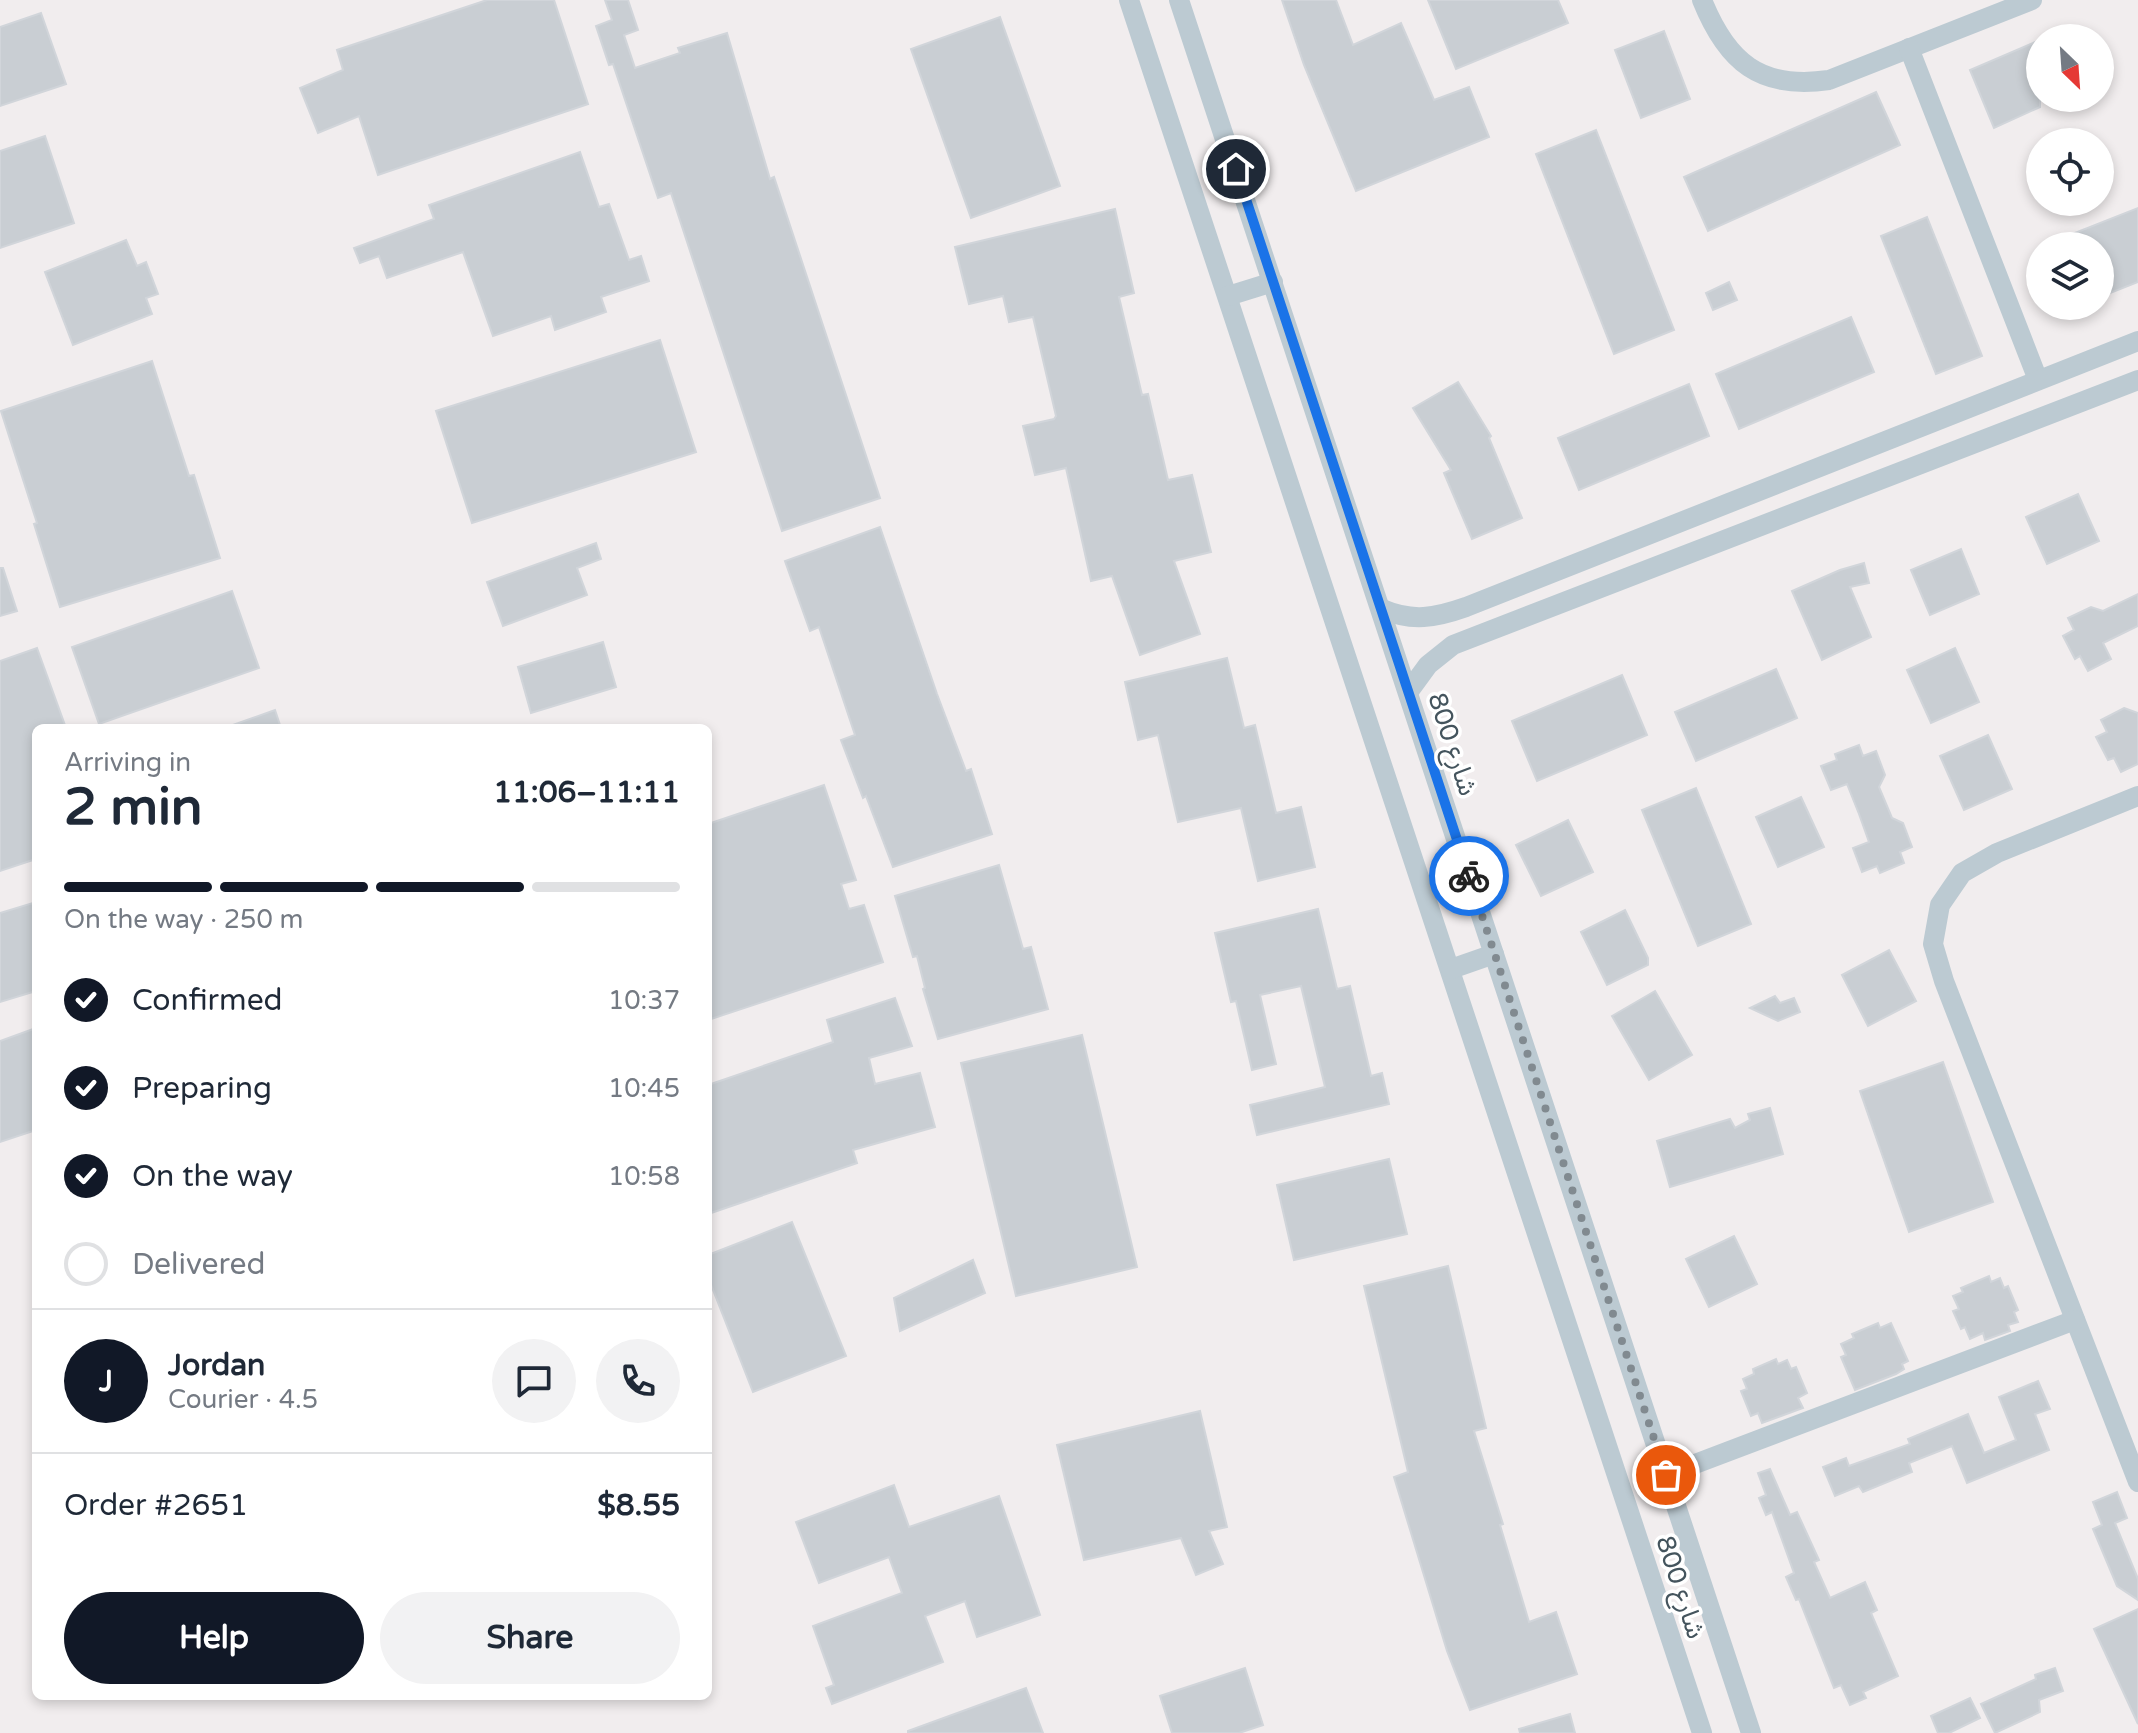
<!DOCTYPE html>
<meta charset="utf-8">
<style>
:root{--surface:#fff;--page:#f2f2f3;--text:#1f2937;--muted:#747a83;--line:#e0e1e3;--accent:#111827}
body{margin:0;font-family:"Varela Round","Noto Sans Arabic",sans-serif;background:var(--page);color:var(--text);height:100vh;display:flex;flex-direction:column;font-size:30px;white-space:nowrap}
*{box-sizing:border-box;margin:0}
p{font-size:26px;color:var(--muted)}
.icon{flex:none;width:44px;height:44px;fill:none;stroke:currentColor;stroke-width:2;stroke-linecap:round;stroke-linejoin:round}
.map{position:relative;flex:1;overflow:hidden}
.side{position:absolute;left:32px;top:724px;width:680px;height:976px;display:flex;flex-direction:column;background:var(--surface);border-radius:12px;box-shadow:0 4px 12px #0003}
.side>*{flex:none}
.needle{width:52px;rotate:155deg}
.buttons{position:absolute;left:2026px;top:24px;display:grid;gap:16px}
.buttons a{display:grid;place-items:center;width:88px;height:88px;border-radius:50%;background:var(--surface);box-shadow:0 4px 12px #0003;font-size:40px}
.pin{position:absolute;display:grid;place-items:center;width:68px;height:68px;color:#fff;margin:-34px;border:4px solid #fff;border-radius:50%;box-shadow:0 2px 8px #0007}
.courier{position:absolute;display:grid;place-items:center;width:80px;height:80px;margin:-40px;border:6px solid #1a73e8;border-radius:50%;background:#fff;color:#222;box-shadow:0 2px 10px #0007}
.summary em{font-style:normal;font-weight:700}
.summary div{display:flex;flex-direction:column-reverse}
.summary{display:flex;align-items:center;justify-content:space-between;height:136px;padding:0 32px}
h1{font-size:52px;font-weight:700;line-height:60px}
.bar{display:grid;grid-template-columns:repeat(4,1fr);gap:12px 8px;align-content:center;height:96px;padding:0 32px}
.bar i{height:10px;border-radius:6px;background:var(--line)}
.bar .current{background:var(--accent)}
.bar p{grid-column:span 4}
.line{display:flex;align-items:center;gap:20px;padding:0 32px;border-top:2px solid var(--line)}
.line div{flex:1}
.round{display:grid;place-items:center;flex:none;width:84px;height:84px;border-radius:42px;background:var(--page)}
ol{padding:0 32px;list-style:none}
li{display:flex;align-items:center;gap:24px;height:88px}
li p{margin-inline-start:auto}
li .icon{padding:8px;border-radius:50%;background:var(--accent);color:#fff;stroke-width:4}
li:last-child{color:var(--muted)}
li i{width:44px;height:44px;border:4px solid var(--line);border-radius:50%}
.action{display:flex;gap:16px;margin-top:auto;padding:16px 32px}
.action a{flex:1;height:92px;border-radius:48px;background:var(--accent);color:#fff;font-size:32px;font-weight:700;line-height:92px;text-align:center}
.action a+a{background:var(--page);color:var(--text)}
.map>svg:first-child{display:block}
.building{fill:#c9ced3;stroke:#d1d5da;stroke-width:2}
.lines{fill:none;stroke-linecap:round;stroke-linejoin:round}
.street{stroke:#bccad2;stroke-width:20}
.done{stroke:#818a90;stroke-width:8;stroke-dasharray:0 14.4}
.route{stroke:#1a73e8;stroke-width:10}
.labels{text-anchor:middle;stroke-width:7;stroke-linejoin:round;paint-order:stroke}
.street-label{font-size:26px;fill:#44545d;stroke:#fff}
</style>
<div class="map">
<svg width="2138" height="1733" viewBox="0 0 2138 1733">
<rect width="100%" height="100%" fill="#f1edee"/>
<g class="building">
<path d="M487,0H554L588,104L378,175L359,116L318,133L300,88L343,70L337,50Z"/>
<path d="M605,0H628L638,30L624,35L635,68L680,53L678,48L727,33L770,179L774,177L880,498L782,531L671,193L658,198L613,64L609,65L596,26L612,20Z"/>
<path d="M1282,0H1336L1353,45L1401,23L1434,100L1469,87L1489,137L1356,191L1304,65Z"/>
<path d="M1428,0H1558L1568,23L1456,69Z"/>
<path d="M41,13L66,84L0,106V27Z"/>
<path d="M1000,17L1060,186L971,218L911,49Z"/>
<path d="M1664,31L1690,99L1641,118L1615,50Z"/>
<path d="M2040,40V107L1994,128L1970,70Z"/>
<path d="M1876,92L1900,145L1708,231L1684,177Z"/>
<path d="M1596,130L1674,330L1614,354L1536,154Z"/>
<path d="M45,136L74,223L0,248V151Z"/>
<path d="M580,152L599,207L609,204L629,260L641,256L649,281L601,297L606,312L555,330L551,316L493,336L463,252L387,278L379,256L360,263L354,248L434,219L429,205Z"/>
<path d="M2138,208V282L2100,297V246H2042Z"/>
<path d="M1115,209L1134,293L1119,297L1142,395L1148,394L1168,480L1192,475L1211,552L1174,561L1200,634L1140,655L1112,576L1091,581L1066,468L1035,475L1023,426L1054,419L1056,416L1033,317L1009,322L1003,296L969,304L955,247Z"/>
<path d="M1927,217L1982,356L1936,374L1881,236Z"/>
<path d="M126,240L137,266L146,262L158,294L146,298L152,314L73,345L45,272Z"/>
<path d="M1729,282L1737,300L1713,310L1706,293Z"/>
<path d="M1851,317L1874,372L1739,429L1716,374Z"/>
<path d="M660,340L696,452L472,523L436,411Z"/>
<path d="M152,361L189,476L194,475L220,558L60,607L34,524L37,523L1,411Z"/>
<path d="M1458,382L1491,436L1489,438L1522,518L1472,539L1444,473L1451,470L1413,408Z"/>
<path d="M1689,384L1709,436L1579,490L1558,438Z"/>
<path d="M2078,494L2099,541L2047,564L2026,517Z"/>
<path d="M880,527L937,694L966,771L971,769L992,834L893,867L866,796L863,798L841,740L855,735L819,627L810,631L785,561Z"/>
<path d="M596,543L601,559L577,568L587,595L503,626L487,582Z"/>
<path d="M1961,549L1979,594L1930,615L1911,570Z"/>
<path d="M1864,563L1869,583L1850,587L1871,637L1822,660L1792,591L1840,570Z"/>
<path d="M0,568H3L17,611L0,616Z"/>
<path d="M232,591L259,668L99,724L72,647Z"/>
<path d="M2138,594V626L2103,643L2111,659L2088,671L2080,656L2075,659L2063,636L2074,630L2068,618L2091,607L2103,611Z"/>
<path d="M603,642L616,687L531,713L518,667Z"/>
<path d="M37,648L66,728H36V859L0,871V661Z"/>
<path d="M1955,648L1979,702L1931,723L1907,670Z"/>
<path d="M1227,658L1244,728L1255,725L1276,813L1301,807L1315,867L1258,881L1241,808L1178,822L1158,735L1138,740L1125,682Z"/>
<path d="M1776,669L1797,718L1696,761L1675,712Z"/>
<path d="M1622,675L1647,735L1537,781L1512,721Z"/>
<path d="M2124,708L2138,713V764L2121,772L2114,758L2108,760L2096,737L2107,732L2101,720Z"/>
<path d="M275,710L281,728H230V726Z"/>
<path d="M1988,735L2012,789L1964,810L1940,756Z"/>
<path d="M1859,745L1863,756L1876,751L1885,775L1879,787L1892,818L1903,823L1912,847L1900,852L1904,863L1880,873L1877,866L1862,872L1853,848L1869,842L1859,814L1847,784L1831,790L1821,766L1837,760L1835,754Z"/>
<path d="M824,785L856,880L841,884L849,909L864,905L883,962L708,1020V824Z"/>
<path d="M1696,788L1751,924L1698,946L1642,810Z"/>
<path d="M1801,797L1824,847L1778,867L1756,817Z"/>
<path d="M1568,820L1593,872L1541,896L1516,845Z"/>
<path d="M999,865L1023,949L1031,947L1048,1009L938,1039L923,989L925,988L917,956L913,957L895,896Z"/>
<path d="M36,902V991L0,1002V913Z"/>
<path d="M1318,909L1337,989L1350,986L1371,1076L1382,1073L1389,1104L1257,1135L1250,1105L1325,1087L1301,986L1260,995L1276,1064L1252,1070L1236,1001L1231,1002L1215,933Z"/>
<path d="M1625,910L1648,958V965L1607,985L1581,932Z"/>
<path d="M1889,950L1916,1001L1868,1026L1842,975Z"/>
<path d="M1655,991L1692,1055L1649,1080L1612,1016Z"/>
<path d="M1775,996L1780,1003L1794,998L1800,1012L1778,1021L1750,1008Z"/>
<path d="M895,998L912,1046L869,1058L875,1084L920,1073L935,1127L853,1150L857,1163L708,1214V1085L833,1042L827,1020Z"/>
<path d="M36,1028V1130L0,1142V1041Z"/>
<path d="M1082,1035L1137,1267L1016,1296L961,1063Z"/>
<path d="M1943,1062L1993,1202L1909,1232L1860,1091Z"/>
<path d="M1770,1108L1783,1154L1670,1187L1657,1141L1730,1119L1735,1128L1750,1120L1748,1114Z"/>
<path d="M1389,1159L1407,1234L1294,1260L1277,1185Z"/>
<path d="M792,1222L846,1356L753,1392L708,1277V1255Z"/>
<path d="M1734,1236L1757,1284L1709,1307L1686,1259Z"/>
<path d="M973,1260L985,1293L900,1331L894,1298Z"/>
<path d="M1448,1266L1486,1428L1474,1431L1503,1524L1500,1525L1529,1622L1556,1612L1577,1674L1470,1710L1447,1651L1394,1477L1408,1472L1364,1286Z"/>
<path d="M1989,1276L1991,1282L2000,1278L2004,1288L2008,1286L2018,1310L2014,1312L2018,1322L2008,1325L2010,1331L1985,1340L1983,1333L1970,1339L1965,1327L1961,1329L1953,1311L1959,1309L1953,1296L1963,1292L1961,1288Z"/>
<path d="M1878,1323L1880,1328L1891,1323L1908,1361L1902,1364L1904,1369L1896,1374L1855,1390L1841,1357L1846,1355L1841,1344L1854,1338L1852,1334Z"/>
<path d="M1776,1359L1778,1364L1787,1360L1791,1369L1796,1367L1807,1393L1798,1398L1803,1408L1762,1423L1758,1413L1751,1416L1741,1391L1747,1389L1743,1379L1754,1374L1753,1369Z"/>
<path d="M2038,1381L2050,1409L2035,1414L2049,1450L1967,1483L1952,1446L1909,1463L1912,1472L1863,1492L1859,1486L1835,1496L1823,1467L1846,1458L1849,1466L1910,1444L1908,1439L1968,1414L1984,1453L2016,1440L1999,1397Z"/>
<path d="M1200,1411L1227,1527L1209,1531L1223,1564L1196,1575L1181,1538L1084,1560L1057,1445Z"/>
<path d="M1770,1469L1790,1515L1797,1512L1819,1560L1814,1562L1830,1598L1865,1582L1877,1610L1871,1613L1898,1676L1863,1692L1866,1698L1850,1705L1841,1685L1834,1688L1799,1599L1796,1600L1786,1577L1794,1573L1772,1512L1766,1515L1759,1498L1766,1495L1758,1473Z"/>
<path d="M894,1485L909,1527L999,1496L1040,1615L977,1637L965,1601L925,1616L943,1662L832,1704L826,1688L834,1685L813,1626L902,1593L889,1557L819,1583L796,1522Z"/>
<path d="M2117,1492L2127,1518L2115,1523L2138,1579V1600L2117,1586L2093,1529L2102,1525L2093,1502Z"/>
<path d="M2138,1609V1724L2094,1629Z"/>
<path d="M1245,1668L1263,1725L1239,1733H1172L1160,1696Z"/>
<path d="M2055,1668L2063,1691L2039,1700L2040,1712L1995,1733L1981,1704L2036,1679L2035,1675Z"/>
<path d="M1026,1688L1043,1733H908V1731Z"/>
<path d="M1970,1698L1980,1718L1949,1733H1938L1931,1716Z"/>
<path d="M1570,1714L1575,1733H1520L1519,1729Z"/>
</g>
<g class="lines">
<g class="street">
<path d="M1129,0L1702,1733"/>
<path d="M1179,0L1751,1733"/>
<path d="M1702,0C1727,62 1760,90 1829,80L2032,0"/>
<path d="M1909,48L2038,380"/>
<path d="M1228,296L1273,282"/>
<path d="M1382,609C1412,622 1435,618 1466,607L2138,341"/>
<path d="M1409,691L1428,665L1453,645L2138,380"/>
<path d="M2138,796L1997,853L1962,873L1940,905L1933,944L1944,981L2138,1482"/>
<path d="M1451,969L1494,954"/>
<path d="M1666,1475L2075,1320"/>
</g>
</g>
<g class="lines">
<path class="done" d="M1469,876L1666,1475"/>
<path class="route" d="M1236,169L1469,876"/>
</g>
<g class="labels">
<g class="street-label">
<text transform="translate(1453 744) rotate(72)" y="9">شارع 800</text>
<text transform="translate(1681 1587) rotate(72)" y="9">شارع 800</text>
</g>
</g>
</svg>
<div class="buttons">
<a><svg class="needle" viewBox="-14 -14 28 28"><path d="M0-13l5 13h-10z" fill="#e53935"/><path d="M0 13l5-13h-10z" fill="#747a83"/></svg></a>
<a><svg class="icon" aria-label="locate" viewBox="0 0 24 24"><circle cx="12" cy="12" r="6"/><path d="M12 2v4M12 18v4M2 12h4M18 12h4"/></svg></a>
<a><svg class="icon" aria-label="layers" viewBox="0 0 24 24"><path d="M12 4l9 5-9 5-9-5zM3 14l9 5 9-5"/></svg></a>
</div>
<div class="pin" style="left:1666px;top:1475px;background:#ea580c"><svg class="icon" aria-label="bag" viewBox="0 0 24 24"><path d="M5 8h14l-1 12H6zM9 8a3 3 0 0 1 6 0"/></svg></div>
<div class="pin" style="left:1236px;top:169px;background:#1f2937"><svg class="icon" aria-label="home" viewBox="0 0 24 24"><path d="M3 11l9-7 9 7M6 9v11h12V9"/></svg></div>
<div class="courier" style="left:1469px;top:876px"><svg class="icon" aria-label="bike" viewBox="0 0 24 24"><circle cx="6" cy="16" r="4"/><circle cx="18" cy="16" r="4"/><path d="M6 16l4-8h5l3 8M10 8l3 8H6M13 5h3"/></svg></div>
<section class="side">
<div class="summary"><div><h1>2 min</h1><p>Arriving in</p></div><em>11:06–11:11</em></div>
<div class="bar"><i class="current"></i><i class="current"></i><i class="current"></i><i></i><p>On the way · 250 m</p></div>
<ol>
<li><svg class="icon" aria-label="check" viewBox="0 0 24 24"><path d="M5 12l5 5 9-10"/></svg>Confirmed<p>10:37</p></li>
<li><svg class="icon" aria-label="check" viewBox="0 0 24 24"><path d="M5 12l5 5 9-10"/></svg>Preparing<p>10:45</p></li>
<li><svg class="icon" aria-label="check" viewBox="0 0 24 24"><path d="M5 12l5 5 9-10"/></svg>On the way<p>10:58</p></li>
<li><i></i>Delivered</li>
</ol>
<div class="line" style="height:144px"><b class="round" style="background:var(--accent);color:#fff">J</b><div><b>Jordan</b><p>Courier · 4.5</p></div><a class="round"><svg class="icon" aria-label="chat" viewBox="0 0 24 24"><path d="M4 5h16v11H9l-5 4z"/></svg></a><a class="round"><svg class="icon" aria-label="phone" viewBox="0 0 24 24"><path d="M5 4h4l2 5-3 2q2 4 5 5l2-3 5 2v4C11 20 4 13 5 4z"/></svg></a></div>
<div class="line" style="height:104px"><div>Order #2651</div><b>$8.55</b></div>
<div class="action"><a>Help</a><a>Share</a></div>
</section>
</div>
